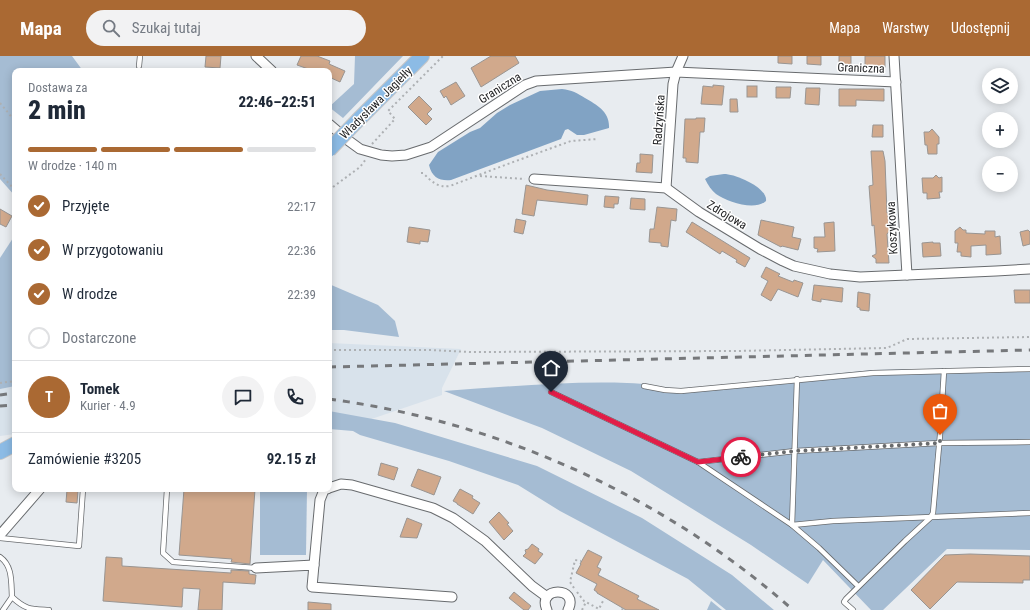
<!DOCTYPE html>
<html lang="pl">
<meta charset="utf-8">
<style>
:root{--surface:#fff;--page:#f2f2f3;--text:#1f2937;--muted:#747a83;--line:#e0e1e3;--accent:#aa6933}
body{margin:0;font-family:"Roboto Condensed",sans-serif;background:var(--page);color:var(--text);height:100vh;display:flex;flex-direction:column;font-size:15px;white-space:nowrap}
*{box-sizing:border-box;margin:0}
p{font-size:13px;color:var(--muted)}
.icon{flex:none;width:22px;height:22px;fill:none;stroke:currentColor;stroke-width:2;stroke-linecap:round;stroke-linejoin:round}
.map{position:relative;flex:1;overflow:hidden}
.sheet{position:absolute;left:12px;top:12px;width:320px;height:424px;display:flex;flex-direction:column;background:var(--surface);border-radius:8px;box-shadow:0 2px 10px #0003}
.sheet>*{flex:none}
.controls{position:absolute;left:982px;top:12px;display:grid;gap:8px}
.controls a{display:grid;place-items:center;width:36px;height:36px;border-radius:50%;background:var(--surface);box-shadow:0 2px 10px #0003;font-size:20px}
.pin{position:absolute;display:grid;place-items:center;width:34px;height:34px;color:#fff;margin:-41px -17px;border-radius:50% 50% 50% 0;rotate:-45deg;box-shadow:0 0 4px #0007}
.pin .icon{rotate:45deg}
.courier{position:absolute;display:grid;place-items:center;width:40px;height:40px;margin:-20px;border:3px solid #e11d48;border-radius:50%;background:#fff;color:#222;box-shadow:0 1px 5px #0007}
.head em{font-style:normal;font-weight:800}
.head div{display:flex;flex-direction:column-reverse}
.head{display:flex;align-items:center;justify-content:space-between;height:68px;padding:0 16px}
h1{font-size:26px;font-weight:800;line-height:30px}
.bar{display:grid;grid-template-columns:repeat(4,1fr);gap:6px 4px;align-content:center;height:48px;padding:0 16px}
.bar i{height:5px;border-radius:3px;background:var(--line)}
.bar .on{background:var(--accent)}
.bar p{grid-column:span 4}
.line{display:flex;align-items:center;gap:10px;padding:0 16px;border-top:1px solid var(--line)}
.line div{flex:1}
.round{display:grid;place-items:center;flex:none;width:42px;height:42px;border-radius:21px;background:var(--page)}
ol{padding:0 16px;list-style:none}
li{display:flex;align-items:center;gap:12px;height:44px}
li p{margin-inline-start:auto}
li .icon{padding:4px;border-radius:50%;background:var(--accent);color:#fff;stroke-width:4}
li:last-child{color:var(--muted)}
li i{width:22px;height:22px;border:2px solid var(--line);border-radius:50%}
header{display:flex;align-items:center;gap:24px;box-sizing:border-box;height:56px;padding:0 20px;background:var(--accent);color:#fff}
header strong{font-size:19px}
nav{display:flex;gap:22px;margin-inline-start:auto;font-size:14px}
.search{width:280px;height:36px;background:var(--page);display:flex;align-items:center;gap:10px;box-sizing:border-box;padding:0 14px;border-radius:22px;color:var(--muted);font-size:15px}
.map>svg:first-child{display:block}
.built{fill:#d8e2eb}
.green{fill:#a5bcd3}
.water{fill:#81a3c4}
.building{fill:#d1a98c;stroke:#999592}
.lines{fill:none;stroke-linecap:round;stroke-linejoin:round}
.service-casing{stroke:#686b6e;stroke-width:6}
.minor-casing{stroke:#686b6e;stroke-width:11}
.primary-casing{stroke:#c6c6c7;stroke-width:16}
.path{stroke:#adb0b3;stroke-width:2;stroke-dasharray:2 3;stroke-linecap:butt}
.service{stroke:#fff;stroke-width:4.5}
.minor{stroke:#fff;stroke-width:9}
.primary{stroke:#8cbbe5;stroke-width:14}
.rail{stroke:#76787b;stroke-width:3;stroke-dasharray:7 7;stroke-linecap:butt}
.primary-bridge-casing{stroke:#c6c6c7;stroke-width:16;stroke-linecap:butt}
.primary-bridge{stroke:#8cbbe5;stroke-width:14}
.done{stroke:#696b6d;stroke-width:4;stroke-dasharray:0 7.2}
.route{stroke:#e11d48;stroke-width:5}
.labels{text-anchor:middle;stroke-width:3;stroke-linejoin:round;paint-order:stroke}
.street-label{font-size:12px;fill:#242527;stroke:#fff}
</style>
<header>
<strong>Mapa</strong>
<div class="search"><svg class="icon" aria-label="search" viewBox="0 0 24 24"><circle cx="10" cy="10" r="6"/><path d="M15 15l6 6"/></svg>Szukaj tutaj</div>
<nav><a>Mapa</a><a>Warstwy</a><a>Udostępnij</a></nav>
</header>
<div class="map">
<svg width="1030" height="554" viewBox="0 0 1030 554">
<rect width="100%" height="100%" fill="#e8ecf0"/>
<g class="built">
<path d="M329,287L461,293L442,332V339L345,372L329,369Z"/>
<path d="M15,320V378L0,380V323Z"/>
</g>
<g class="green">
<path d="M0,0H72L83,15H15V140L0,123Z"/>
<path d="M355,0H403L343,62L329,51L354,28Z"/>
<path d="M15,179V330L0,333V202Z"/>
<path d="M329,228L378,249L395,265L399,281L344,274H329Z"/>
<path d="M1030,311V494L947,493L883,554H871L823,504L808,528L751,489L631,415L542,372L444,335C505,331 566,325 627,327C645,327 663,332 681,333L873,314Z"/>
<path d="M329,355L395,367L537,410L642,462L732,519L774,554H726L688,523L560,455L518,429L449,405L360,379L353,375L329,373Z"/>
<path d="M260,433H307L306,499H260Z"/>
<path d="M711,545L722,554H707Z"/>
</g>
<g class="water">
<path d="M562,33C572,34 577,37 585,42C597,49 610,56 609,72L584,79H577L568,73L565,74L561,83L451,124C440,125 432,122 429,109L438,96L470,76L480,72L497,57L510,49L540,35Z"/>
<path d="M724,118C736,118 768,132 766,145C755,155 727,146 716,138C711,134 708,129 705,123L710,120Z"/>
</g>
<g class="building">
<path d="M206,0H221L220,12L205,11Z"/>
<path d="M301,0H317L330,5L329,8L345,15L340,26L329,21V15H314L297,9Z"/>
<path d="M491,0H515L519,7L481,31L471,12Z"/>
<path d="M778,0H792V8L778,7Z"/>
<path d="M807,0H821V9L807,8Z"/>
<rect x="839" y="0" width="12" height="10"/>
<rect x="865" y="0" width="20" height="11"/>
<path d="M456,26L465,40L451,49L446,40L444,42L440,35Z"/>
<path d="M713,29L724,30L722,49L701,48L703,30L713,31Z"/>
<rect x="747" y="30" width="10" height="11"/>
<path d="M776,31H791L790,42H776Z"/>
<path d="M806,32H820L819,49L805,48Z"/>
<path d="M839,33H884V45L856,44V50H839Z"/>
<path d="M419,40L432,53L427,58L432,63L426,69L408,51Z"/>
<path d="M730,43H737L738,56H730Z"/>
<path d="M696,62H705L704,76H700L698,107L686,106V102H683L685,63H696Z"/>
<path d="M873,69H883V81H872Z"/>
<path d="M932,73L939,81V88H937V98H928L927,89H925L924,76H929Z"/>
<path d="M871,95H883L885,105L887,157H888L889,170L892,172L887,178L889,207H876V203L872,200L876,198V193L874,169L872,170L869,130L873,129Z"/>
<path d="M640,98L653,99L652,117L636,116L637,107H640Z"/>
<path d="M936,119L939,122L942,121V136H939L940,142L927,143V137H923L922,122H933Z"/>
<path d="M526,129L547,134L588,139L587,149L537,144L534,160L522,158Z"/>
<path d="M605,140L619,141L618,148H614V152L604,151Z"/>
<path d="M631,142L645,143V154L630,153Z"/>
<path d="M657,151L677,153L676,165L671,164L668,191L661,190V187L649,186L650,173H654Z"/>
<path d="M0,153L12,160L6,171L0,168Z"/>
<path d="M516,163L526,165L523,178L514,176Z"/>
<path d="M761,164L794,171L792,181L801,183L798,194L782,190L781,191L758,179Z"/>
<path d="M692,166L750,202L745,211L736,206L737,204L722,195L720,198L686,176Z"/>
<path d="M834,166L835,195L817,196L818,193L814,192V181H825L824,167Z"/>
<path d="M409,171L430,174L428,186L420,185V188L407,186Z"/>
<path d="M960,171L963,174H966V177L985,178V175H995V181L1000,180L1001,198L986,199V189L971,190V201L961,200V196H957L958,187H955V175Z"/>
<path d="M1028,174L1030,176V188L1023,190L1020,176Z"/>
<path d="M933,186V187H940L941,200L923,201L922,187Z"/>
<path d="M766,211L780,218L778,220L793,226L794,224L803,227L798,241L778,233L771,245L761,239L768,225L761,221Z"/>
<path d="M814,229L843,232L842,246L821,243V246L812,244Z"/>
<path d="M1014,234H1030V247H1015Z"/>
<path d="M858,236L870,238L869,255L860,254V252L857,251Z"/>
<path d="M381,407L398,412L394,424L378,419Z"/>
<path d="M418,413L441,421L434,439L411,430Z"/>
<path d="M184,433H255L250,508L231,506L232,503L179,499Z"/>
<path d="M460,433L473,440L472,442L480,447L473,458L457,448V447L453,445Z"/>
<path d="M67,434L78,435L77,447L66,446Z"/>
<path d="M499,456L509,467L507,468L513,475L504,484L489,466Z"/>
<path d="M407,462L422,468L417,482L400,481Z"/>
<path d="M532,488L539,493L538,495L543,498L535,508L523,500L526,497L525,494L528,493Z"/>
<path d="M588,494L602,501L597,511L601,513L598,519L639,540L637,543L659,554H626L597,537V536L594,534L597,528L576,517L581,508H580Z"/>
<path d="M970,498L1030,500V524H1023V527L957,526L930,553L911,534L945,499Z"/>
<path d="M106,501L122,502V510L231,517V514L249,515V518L256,519L255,528L223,526L222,554H198L200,533L183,532L182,551L103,545Z"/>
<path d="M514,536L531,550L528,554H524L509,542Z"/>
<path d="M308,546L331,548V554H308Z"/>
</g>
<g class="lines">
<g class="service-casing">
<g id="service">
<path d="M139,10L140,0"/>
<path d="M644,330L665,334L681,335L873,317L1030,313"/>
<path d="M551,336L698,406L795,395L939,387L1030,386"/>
<path d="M698,406L792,469L797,323"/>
<path d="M167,433L163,497L173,506L256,512"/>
<path d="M0,482L79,490L83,433"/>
<path d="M0,501C13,510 11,527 12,541C26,554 31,553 49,554"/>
<path d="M858,530L819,492L792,469L833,465L1030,457"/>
<path d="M3,554L12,541"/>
<path d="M853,554L844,546L846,543L905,485L930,462L933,457L940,379L944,315"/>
</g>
</g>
<g class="minor-casing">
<g id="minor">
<path d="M256,0L272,15"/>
<path d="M894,0L907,219L996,215L1030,213"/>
<path d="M329,68L349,85L360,93L381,99L392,100L406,99L431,91L525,29L536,25L676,16L896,26"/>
<path d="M534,123L666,132L699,156L760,193L783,205L794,210L830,218L860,221L907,219"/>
<path d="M666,132L673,28L676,16L683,0"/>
<path d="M329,432L341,428L352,429L433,452L453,462L485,485L532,530L547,541"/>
<path d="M0,479L40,433"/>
<path d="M314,509L320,444L324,434L327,433"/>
<path d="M256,512L314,509L312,531L452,541"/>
<path d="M547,554C536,530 580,530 568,554"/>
</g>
</g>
<g class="primary-casing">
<g id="primary">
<path d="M359,63L422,0"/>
<path d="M0,396L15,388"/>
</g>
</g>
<g class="path">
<path d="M0,47L15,65"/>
<path d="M372,88L395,63L388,55L443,0"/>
<path d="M421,117H423C432,126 438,132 450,130L505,109L571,85L598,83"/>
<path d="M0,118L15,134"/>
<path d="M480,120L525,123"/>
<path d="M329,134L360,111L366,103"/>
<path d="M329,294H430L471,296L735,295L887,292L907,283L1030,281"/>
<path d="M0,327L15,325"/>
<path d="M574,532L570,526L575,504L581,505"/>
<path d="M577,536L584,545L599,553L604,543"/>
<path d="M582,554L586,546"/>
<path d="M622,554L623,552"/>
</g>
<use href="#service" class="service"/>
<use href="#minor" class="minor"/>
<use href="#primary" class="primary"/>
<g class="rail">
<path d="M329,311L1030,294"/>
<path d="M0,339L15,337"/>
<path d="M329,343C500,366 664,440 793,554"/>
<path d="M0,350L15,349"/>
</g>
<g class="primary-bridge-casing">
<path id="primary-bridge" d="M329,94L359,63"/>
</g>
<use href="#primary-bridge" class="primary-bridge"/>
</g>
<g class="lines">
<path class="done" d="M741,401L795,395L940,387V379"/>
<path class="route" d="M551,336L698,406L741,401"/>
</g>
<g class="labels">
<g class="street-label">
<text transform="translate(861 12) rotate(2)" y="4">Graniczna</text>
<text transform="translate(500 32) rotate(-32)" y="4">Graniczna</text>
<text transform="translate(376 47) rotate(-45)" y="4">Władysława Jagiełły</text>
<text transform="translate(659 64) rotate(-86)" y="4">Radzyńska</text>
<text transform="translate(727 159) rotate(31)" y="4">Zdrojowa</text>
<text transform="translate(892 172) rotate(-93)" y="4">Koszykowa</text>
</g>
</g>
</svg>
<div class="controls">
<a><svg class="icon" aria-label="layers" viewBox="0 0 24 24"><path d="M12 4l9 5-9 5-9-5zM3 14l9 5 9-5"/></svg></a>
<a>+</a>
<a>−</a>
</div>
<div class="pin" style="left:940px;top:379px;background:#ea580c"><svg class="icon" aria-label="bag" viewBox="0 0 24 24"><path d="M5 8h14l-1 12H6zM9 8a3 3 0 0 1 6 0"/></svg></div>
<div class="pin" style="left:551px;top:336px;background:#1f2937"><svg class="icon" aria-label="home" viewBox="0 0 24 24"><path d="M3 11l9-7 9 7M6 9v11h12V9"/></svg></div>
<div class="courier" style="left:741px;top:401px"><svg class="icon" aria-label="bike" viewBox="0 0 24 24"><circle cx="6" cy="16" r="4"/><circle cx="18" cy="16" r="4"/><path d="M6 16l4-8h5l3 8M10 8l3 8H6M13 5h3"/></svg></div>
<section class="sheet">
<div class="head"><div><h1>2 min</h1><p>Dostawa za</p></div><em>22:46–22:51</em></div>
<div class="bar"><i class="on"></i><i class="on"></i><i class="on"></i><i></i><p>W drodze · 140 m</p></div>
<ol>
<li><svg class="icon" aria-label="check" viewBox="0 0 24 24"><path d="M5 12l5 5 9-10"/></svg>Przyjęte<p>22:17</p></li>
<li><svg class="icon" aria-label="check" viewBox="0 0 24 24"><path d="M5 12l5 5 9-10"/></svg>W przygotowaniu<p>22:36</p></li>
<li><svg class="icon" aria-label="check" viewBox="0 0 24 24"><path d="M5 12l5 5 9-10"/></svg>W drodze<p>22:39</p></li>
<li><i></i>Dostarczone</li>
</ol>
<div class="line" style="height:72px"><b class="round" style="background:var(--accent);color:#fff">T</b><div><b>Tomek</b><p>Kurier · 4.9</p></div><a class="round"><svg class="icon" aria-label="chat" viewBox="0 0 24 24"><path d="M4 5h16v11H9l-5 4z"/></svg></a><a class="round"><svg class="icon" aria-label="phone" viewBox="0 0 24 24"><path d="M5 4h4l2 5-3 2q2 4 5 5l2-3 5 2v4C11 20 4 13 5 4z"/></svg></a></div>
<div class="line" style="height:52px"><div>Zamówienie #3205</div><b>92.15 zł</b></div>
</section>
</div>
